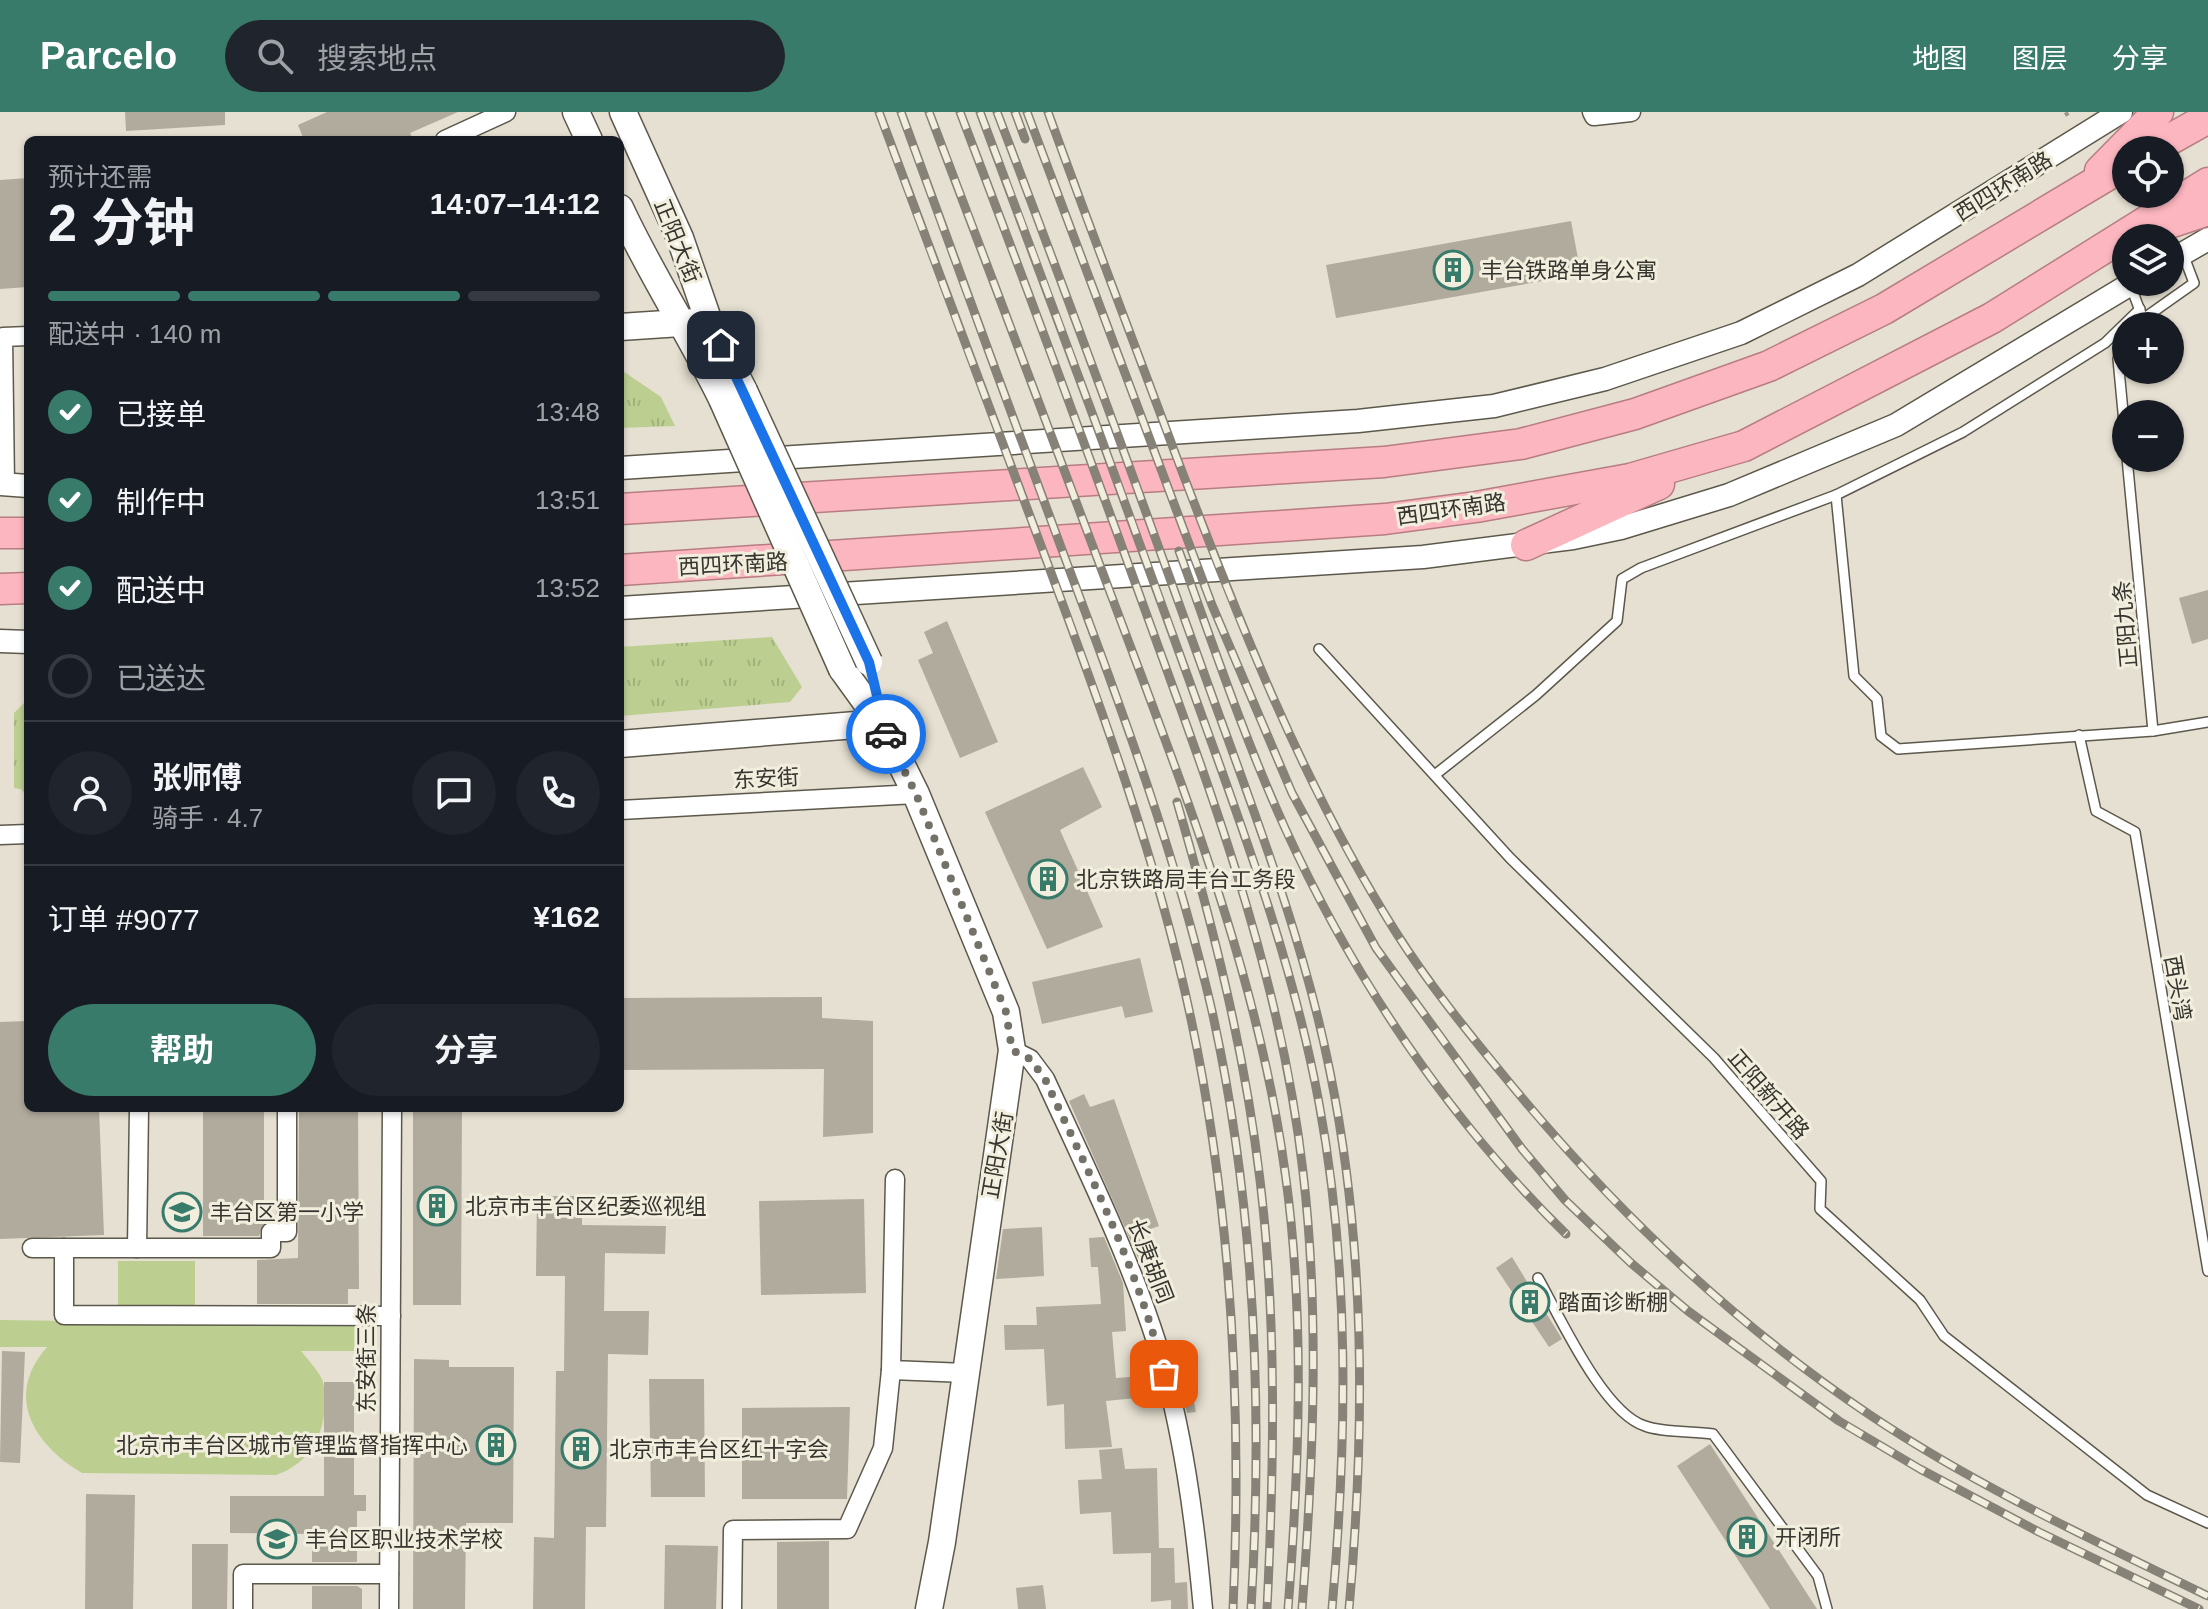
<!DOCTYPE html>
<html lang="zh">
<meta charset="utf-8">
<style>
:root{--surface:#171b24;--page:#20242c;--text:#f1f3f6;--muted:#9ea1a6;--line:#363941;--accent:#397b6b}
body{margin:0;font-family:Arial,"Noto Sans SC",sans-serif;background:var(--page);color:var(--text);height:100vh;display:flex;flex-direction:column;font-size:30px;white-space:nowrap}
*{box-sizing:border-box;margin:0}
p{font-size:26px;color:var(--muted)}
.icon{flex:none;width:44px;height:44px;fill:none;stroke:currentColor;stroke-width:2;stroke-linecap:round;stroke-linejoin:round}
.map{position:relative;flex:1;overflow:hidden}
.drawer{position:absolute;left:24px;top:24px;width:600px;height:976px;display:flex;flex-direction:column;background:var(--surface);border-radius:12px;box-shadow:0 2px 6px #0004}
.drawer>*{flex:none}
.buttons{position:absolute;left:2112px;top:24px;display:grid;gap:16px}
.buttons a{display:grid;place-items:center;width:72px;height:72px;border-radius:50%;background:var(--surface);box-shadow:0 2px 6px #0004;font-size:40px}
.pin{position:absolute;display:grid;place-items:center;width:68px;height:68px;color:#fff;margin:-34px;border-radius:16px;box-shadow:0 4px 12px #0006}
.courier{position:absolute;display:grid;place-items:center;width:80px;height:80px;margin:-40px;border:6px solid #1a73e8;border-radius:50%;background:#fff;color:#222;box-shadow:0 2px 10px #0007}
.summary em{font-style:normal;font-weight:700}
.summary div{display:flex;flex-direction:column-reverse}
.summary{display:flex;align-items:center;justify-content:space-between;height:136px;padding:0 24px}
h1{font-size:52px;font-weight:700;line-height:60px}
.bar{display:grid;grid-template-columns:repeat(4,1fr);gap:12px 8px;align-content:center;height:96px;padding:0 24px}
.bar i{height:10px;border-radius:6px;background:var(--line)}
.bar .active{background:var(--accent)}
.bar p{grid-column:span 4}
.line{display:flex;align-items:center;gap:20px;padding:0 24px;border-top:2px solid var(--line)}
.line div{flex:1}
.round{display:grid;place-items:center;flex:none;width:84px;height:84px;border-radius:42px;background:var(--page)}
ol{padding:0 24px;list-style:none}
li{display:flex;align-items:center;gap:24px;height:88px}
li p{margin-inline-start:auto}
li .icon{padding:8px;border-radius:50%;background:var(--accent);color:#fff;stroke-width:4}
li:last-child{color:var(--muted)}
li i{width:44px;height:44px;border:4px solid var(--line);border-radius:50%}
.primary-button{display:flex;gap:16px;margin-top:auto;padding:16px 24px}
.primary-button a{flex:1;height:92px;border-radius:48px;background:var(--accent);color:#fff;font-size:32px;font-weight:700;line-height:92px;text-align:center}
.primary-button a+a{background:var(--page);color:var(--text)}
header{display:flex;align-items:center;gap:48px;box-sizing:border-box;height:112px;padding:0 40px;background:var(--accent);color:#fff}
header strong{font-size:38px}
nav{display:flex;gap:44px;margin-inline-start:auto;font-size:28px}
.search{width:560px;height:72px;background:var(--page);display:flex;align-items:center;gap:20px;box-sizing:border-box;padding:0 28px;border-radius:44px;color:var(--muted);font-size:30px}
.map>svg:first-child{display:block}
.grass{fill:url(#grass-tufts)}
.pitch{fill:#bccf91}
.building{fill:#b0ab9d}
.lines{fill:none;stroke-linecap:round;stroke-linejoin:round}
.service-casing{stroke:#5c584b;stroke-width:12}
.minor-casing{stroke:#5c584b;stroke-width:21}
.tertiary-casing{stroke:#5c584b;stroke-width:25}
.secondary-casing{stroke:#5c584b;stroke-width:29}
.trunk-casing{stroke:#b77d82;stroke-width:33}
.path{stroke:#98958a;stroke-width:4;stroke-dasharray:4 4;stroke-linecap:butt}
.service{stroke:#fff;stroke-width:9}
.minor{stroke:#fff;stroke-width:18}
.tertiary{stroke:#fff;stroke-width:22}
.secondary{stroke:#fff;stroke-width:26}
.trunk{stroke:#fcb6bf;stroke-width:30}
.rail-casing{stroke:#868278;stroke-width:9}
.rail{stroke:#f2eede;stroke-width:6;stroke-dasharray:18;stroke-linecap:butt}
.secondary-bridge-casing{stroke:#5c584b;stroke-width:29;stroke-linecap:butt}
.secondary-bridge{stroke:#fff;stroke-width:26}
.done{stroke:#747168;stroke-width:8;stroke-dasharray:0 14.4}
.route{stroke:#1a73e8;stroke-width:10}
.labels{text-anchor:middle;stroke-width:6;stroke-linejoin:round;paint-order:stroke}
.street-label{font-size:22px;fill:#37352f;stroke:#f2eede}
.poi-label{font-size:22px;fill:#37352f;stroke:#f2eede;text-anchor:start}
</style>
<header>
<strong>Parcelo</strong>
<div class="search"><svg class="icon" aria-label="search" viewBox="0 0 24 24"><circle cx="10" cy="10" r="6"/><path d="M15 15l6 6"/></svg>搜索地点</div>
<nav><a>地图</a><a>图层</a><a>分享</a></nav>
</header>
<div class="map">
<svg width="2208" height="1497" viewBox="0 0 2208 1497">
<defs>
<pattern id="grass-tufts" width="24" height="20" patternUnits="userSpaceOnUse" patternTransform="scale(2)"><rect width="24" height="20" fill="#bccf91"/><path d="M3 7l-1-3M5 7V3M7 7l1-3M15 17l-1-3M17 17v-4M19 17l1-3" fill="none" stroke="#a2b27d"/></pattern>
</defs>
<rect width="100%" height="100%" fill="#e5e0d1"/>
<g class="grass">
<path d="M620,257L661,285L675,314L620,316Z"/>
<path d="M772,525L802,575L790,590L620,604V535Z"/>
<path d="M28,587V687L21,677L14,676V601Z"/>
</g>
<g class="pitch">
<path d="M118,1149H195V1193L118,1194Z"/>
<path d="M0,1208L355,1213V1239H301C308,1248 320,1260 323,1270C331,1310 315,1350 276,1363L82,1361C33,1332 4,1284 47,1235H0Z"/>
</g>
<g class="building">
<path d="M125,0H225V13L126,19Z"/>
<path d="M327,0H458L410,21L413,28H304L298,13Z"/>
<path d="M28,66V175L0,177V68Z"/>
<path d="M1571,109L1581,162L1336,206L1326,153Z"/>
<path d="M2208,478V527L2192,532L2179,486Z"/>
<path d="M947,509L998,630L960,646L918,548L933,541L924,520Z"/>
<path d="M1083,655L1102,695L1060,718L1103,815L1047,837L985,700Z"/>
<path d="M1140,846L1153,900L1125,906L1122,894L1042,912L1032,870Z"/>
<path d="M822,885V906L873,909V1021L823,1025L824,957L620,958V886Z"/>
<path d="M28,909V996H99L104,1123L0,1127V910Z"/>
<path d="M1084,982L1090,995L1114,987L1159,1114L1133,1123L1139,1122L1152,1153L1143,1157L1069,989Z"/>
<path d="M203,996H264V1111L259,1124H203Z"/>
<path d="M299,996H358L359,1177H348V1192H257V1148L298,1146Z"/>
<path d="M413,996H462L461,1193H413Z"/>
<path d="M537,1084H582V1113L666,1114L665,1142L605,1141L604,1199H649L648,1243L608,1242L606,1415H586L585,1497H533L534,1425L554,1426L556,1259H564L565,1164H536Z"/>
<path d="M864,1087L866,1181L761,1183L759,1089Z"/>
<path d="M1042,1115L1044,1164L996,1167L1003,1117Z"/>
<path d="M1104,1125L1123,1171L1126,1219L1112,1220L1116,1266L1144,1264L1146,1285L1106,1289L1112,1335L1065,1337L1064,1292L1047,1294L1044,1237L1005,1238L1004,1213H1037L1036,1195L1101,1192L1098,1155H1091L1089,1126Z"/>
<path d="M1512,1145L1562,1227L1549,1235L1496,1156Z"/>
<path d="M1182,1233L1196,1300L1187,1301L1171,1236Z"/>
<path d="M2,1239L25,1240L20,1351L0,1350Z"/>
<path d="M414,1247L449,1248V1255H514L513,1411H466L465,1497H413Z"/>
<path d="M649,1267H704L705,1385H651Z"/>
<path d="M324,1270H354V1383H366V1399H357V1450H312V1422L230,1421V1384H324Z"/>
<path d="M850,1295L847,1387H742V1296Z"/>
<path d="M1710,1332L1817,1497H1770L1677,1354Z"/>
<path d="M1122,1336L1125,1357L1157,1356L1159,1436H1174L1175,1471L1187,1470L1188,1497H1171V1488L1151,1490V1441L1113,1442L1111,1400L1080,1402L1078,1368L1102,1367L1099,1338Z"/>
<path d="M86,1382L135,1383L133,1497H85Z"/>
<path d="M829,1429V1497H777V1430Z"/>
<path d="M192,1432H228L227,1497H192Z"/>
<path d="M665,1433L718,1434L716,1497H664Z"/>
<path d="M1043,1473L1046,1497H1018L1016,1476Z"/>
<path d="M312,1474H357L362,1477V1497H312Z"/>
</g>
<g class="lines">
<g class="service-casing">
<g id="service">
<path d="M2130,172L2143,207L2135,214"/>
<path d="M2143,207L2194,171L2183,142"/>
<path d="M2126,222L2118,247L2126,332"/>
<path d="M2127,346L2153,619L2208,610"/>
<path d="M1836,383L1854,564L1877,587L1881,624L1898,637L2153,619"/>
<path d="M1319,537L1510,746L1714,946L1821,1069L1820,1097L1920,1188L1944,1224L2147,1383L2208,1411"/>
<path d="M2079,623L2096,699L2135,720L2208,1159"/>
<path d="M1436,662L1536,583L1617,509L1622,467L1641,456L1836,383L1963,320L2105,231L2140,197"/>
<path d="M1538,1166C1559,1203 1603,1301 1645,1314C1664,1321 1692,1319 1713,1322L1818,1464L1827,1497"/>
</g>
</g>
<g class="minor-casing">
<g id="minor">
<path d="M1592,0L1594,4L1631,0"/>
<path d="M445,28L506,0"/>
<path d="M5,372L3,225L28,224"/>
<path d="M620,698L916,682"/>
<path d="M0,723L28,722"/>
<path d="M1012,938L1030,947L1045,967C1085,1054 1128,1141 1157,1232C1183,1317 1195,1409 1203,1497"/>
<path d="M895,1067L891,1258L966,1261"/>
<path d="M32,1136H137L139,996"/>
<path d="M64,1136V1203L391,1204"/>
<path d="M137,1136H271V1120H287V996"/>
<path d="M243,1497V1462H389"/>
<path d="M389,1497L392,996"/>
<path d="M732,1497L733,1418L847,1417L883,1336L891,1258"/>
</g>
</g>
<g class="tertiary-casing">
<g id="tertiary">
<path d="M2170,149L2208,127"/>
<path d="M620,356L1358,309L1494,294L1605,267L1741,221L1858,163L2121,0"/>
<path d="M0,372L28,374"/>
<path d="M620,496L1423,445L1573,426L1621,416L1729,383L1896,313L2134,170"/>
<path d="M0,529L28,530"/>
</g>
</g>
<g class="secondary-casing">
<g id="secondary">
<path d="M576,0L589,28"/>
<path d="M623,0L680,126L709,210L744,279"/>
<path d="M620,96C650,161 690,222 722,287"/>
<path d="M620,215L696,210"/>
<path d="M842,557L881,611L916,682L1006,900L1012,938L942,1430L929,1497"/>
<path d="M620,632L881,611"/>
</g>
</g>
<g class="trunk-casing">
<g id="trunk">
<path d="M2151,38L2208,6"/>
<path d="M2100,59L2158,0"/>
<path d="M2163,113L2208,98"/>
<path d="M620,397L1384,350L1521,332L1635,302L1769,254L1884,197L2126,52"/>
<path d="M0,421H28"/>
<path d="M1526,433L1659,372"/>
<path d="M620,458L1385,407L1476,395L1630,367L1744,334L1992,206L2208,71"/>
<path d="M0,477L28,476"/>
</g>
</g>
<path class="path" d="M2065,3L2070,0"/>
<use href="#service" class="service"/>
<use href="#minor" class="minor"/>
<use href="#tertiary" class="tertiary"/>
<use href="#secondary" class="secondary"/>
<use href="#trunk" class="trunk"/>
<g class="rail-casing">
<g id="rail">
<path d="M879,0C933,146 988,292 1043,439C1100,592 1157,746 1191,907C1232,1100 1242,1300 1233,1497"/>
<path d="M901,0C956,151 1012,303 1068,454C1123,600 1177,746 1212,899C1255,1093 1263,1299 1251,1497"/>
<path d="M929,0C995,173 1060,347 1125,520C1192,699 1261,877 1286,1067C1305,1208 1299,1356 1288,1497"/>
<path d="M960,0C1026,173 1090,346 1153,520C1217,696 1282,872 1303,1060C1320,1204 1313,1353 1302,1497"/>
<path d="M980,0C1051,188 1120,376 1188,565C1238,705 1292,844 1319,991C1350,1159 1347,1327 1332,1497"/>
<path d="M997,0C1067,183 1134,366 1200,550C1248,685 1302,819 1330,960C1366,1138 1365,1317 1349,1497"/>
<path d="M1015,0L1025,27"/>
<path d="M1027,0L1212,493L1292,681L1376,836L1522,1037L1565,1088L1631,1151L1688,1199L1839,1309L1920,1357L2039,1420L2199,1497"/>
<path d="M1048,0C1089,114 1133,228 1175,341C1238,507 1302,672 1397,822C1429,872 1466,918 1504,964C1610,1094 1730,1209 1870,1303C1976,1374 2093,1428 2208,1484"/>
<path d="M1179,439C1213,532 1244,626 1285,716C1352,864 1449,1008 1566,1122"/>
<path d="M1177,690C1213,814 1245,940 1260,1068C1277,1210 1274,1354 1267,1497"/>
</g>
</g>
<use href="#rail" class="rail"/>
<g class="secondary-bridge-casing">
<g id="secondary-bridge">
<path d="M744,279L869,550"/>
<path d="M722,287L842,557"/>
</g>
</g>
<use href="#secondary-bridge" class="secondary-bridge"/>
</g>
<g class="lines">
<path class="done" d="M886,622L916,682L1006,900L1012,938L1030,947L1045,967C1089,1062 1140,1160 1164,1262"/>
<path class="route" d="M721,233L869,550L886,622"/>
</g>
<defs>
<g id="building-ring" transform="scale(2)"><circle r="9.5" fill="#f2eede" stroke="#397b6b" stroke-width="1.5"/><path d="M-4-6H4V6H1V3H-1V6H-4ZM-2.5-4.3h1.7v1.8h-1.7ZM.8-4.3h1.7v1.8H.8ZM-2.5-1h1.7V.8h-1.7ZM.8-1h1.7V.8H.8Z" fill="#397b6b"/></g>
<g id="school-ring" transform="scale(2)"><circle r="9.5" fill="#f2eede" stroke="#397b6b" stroke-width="1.5"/><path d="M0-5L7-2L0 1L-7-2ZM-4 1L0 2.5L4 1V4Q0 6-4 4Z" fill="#397b6b"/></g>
<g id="university-ring" transform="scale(2)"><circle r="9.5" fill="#f2eede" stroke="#397b6b" stroke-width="1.5"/><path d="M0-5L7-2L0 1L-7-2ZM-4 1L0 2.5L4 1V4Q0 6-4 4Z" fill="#397b6b"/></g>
</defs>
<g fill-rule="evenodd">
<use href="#building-ring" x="1453" y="158"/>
<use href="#building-ring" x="1048" y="767"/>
<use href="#building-ring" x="437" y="1094"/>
<use href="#school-ring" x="182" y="1100"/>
<use href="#building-ring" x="1530" y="1190"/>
<use href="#building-ring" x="496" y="1333"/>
<use href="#building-ring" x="581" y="1337"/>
<use href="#building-ring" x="1747" y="1425"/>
<use href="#university-ring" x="277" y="1427"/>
</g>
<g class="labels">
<g class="street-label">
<text transform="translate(2003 74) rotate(-32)" y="8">西四环南路</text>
<text transform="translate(678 129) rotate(68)" y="8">正阳大街</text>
<text transform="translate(1451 397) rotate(-8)" y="8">西四环南路</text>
<text transform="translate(733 452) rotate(-3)" y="8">西四环南路</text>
<text transform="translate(2125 512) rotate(-95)" y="8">正阳九条</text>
<text transform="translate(766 666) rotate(-3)" y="8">东安街</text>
<text transform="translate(2178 876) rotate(80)" y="8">西头湾</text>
<text transform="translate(1769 982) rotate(49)" y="8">正阳新开路</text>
<text transform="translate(997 1043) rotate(-80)" y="8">正阳大街</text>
<text transform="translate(1151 1149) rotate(69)" y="8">长庚胡同</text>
<text transform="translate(366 1246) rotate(-90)" y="8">东安街三条</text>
</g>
<g class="poi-label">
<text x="1481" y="166">丰台铁路单身公寓</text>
<text x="1076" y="775">北京铁路局丰台工务段</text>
<text x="465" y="1102">北京市丰台区纪委巡视组</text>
<text x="210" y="1108">丰台区第一小学</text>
<text x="1558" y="1198">踏面诊断棚</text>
<text x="468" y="1341" text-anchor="end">北京市丰台区城市管理监督指挥中心</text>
<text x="609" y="1345">北京市丰台区红十字会</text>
<text x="1775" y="1433">开闭所</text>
<text x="305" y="1435">丰台区职业技术学校</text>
</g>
</g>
</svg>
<div class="buttons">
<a><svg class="icon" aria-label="locate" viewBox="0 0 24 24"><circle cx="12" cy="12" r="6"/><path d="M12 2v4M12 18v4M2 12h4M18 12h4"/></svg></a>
<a><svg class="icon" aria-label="layers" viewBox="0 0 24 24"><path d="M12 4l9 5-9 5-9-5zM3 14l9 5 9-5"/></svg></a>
<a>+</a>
<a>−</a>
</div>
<div class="pin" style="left:1164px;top:1262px;background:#ea580c"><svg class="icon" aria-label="bag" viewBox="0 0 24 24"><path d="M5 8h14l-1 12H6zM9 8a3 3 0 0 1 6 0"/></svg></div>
<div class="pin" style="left:721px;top:233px;background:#1f2937"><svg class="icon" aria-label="home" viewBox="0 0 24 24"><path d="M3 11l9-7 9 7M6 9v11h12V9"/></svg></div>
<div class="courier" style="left:886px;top:622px"><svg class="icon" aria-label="car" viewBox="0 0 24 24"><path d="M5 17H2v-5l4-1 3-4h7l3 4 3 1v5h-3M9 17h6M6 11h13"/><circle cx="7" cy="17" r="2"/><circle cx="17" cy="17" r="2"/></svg></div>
<section class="drawer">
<div class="summary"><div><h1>2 分钟</h1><p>预计还需</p></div><em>14:07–14:12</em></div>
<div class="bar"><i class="active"></i><i class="active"></i><i class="active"></i><i></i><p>配送中 · 140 m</p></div>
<ol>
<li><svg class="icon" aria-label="check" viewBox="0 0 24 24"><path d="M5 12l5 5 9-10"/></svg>已接单<p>13:48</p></li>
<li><svg class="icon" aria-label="check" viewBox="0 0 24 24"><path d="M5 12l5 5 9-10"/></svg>制作中<p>13:51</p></li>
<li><svg class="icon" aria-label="check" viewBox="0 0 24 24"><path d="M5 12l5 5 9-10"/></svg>配送中<p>13:52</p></li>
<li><i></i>已送达</li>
</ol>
<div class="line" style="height:144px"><a class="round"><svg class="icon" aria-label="person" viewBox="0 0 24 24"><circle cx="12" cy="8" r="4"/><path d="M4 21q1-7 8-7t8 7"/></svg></a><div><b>张师傅</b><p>骑手 · 4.7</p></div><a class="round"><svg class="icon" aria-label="chat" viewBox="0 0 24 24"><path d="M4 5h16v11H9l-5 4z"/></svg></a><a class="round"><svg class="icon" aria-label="phone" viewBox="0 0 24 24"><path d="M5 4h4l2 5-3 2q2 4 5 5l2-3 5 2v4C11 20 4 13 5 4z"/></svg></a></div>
<div class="line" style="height:104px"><div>订单 #9077</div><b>¥162</b></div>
<div class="primary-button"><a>帮助</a><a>分享</a></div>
</section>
</div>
